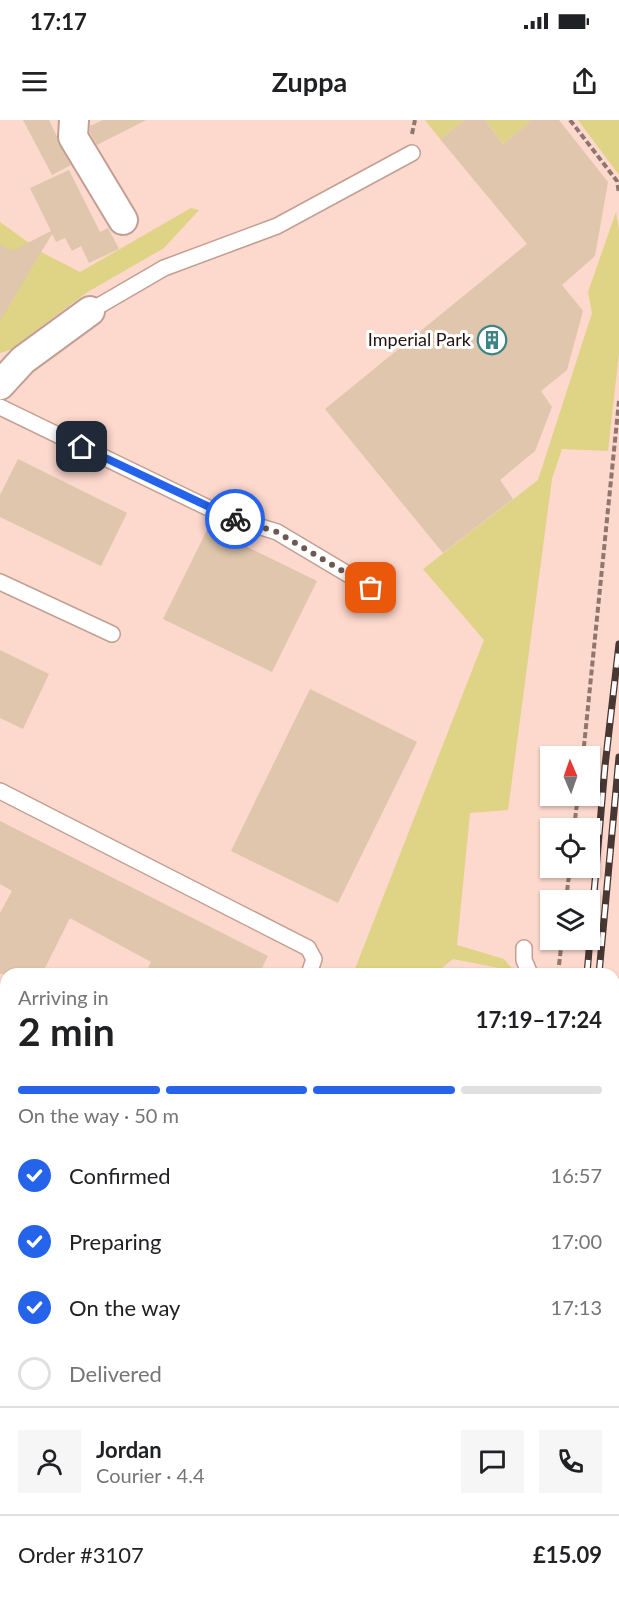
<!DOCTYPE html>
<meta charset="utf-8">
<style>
:root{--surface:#fff;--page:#f6f6f6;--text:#202124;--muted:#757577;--line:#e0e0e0;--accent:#2563eb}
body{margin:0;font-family:Lato,sans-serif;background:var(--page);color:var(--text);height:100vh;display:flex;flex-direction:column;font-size:22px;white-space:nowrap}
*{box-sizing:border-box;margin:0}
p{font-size:20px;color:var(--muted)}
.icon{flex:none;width:33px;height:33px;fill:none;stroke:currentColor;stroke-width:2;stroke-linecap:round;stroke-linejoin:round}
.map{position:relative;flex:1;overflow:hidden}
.details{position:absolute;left:0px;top:848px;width:620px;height:638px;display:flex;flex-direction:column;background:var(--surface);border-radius:18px 18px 0 0;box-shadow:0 2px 4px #0004}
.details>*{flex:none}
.needle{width:39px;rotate:358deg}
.buttons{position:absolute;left:540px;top:626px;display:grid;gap:12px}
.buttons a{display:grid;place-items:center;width:60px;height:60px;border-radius:0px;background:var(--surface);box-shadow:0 2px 4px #0004;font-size:30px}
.pin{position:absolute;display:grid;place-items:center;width:51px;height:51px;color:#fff;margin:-26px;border-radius:12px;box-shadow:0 3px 9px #0006}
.courier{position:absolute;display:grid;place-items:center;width:60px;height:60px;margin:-30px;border:4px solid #2563eb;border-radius:50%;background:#fff;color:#222;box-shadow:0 2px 8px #0007}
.head em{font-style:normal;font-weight:700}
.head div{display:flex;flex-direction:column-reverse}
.head{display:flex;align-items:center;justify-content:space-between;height:102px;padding:0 18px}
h1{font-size:39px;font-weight:700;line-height:45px}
.bar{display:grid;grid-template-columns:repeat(4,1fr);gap:9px 6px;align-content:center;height:72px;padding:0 18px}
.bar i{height:8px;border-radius:4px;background:var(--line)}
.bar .on{background:var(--accent)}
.bar p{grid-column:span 4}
.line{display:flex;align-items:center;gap:15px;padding:0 18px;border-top:2px solid var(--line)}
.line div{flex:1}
.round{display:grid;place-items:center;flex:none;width:63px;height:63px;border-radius:0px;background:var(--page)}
ol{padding:0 18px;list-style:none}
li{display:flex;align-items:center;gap:18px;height:66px}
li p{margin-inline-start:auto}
li .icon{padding:6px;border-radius:50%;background:var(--accent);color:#fff;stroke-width:4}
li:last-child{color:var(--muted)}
li i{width:33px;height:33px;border:3px solid var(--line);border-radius:50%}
.status{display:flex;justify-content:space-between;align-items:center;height:42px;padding:0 30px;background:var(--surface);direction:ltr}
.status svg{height:16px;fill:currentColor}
header{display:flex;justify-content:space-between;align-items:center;height:78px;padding:0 18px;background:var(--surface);font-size:27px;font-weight:700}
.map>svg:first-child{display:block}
.green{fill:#dfd386}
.building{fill:#dfc6ac}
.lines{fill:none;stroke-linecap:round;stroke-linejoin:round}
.service-casing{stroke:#c29f93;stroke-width:18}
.minor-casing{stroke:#c29f93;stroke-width:32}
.path{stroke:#8f766e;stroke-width:4;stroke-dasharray:6 3;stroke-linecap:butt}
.service{stroke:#fff;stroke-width:15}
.minor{stroke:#fff;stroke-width:28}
.rail-casing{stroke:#483732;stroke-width:7}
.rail{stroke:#fff;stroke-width:4.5;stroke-dasharray:14;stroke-linecap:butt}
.done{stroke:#6e5952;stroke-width:6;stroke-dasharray:0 10.8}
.route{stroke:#2563eb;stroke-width:8}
.labels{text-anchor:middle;stroke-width:6;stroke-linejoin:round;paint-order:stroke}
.poi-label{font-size:18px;fill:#211410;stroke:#fff;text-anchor:end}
</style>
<div class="status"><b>17:17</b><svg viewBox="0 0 49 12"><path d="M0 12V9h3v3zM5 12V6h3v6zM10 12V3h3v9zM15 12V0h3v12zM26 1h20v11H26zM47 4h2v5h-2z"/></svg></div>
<header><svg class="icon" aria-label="menu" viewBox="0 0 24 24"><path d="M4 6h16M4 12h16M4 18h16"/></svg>Zuppa<svg class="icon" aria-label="share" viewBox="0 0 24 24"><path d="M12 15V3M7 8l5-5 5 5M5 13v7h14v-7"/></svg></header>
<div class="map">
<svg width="619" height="1484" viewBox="0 0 619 1484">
<rect width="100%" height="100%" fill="#fdd8cc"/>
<g class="green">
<path d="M425,0H465L440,19Z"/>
<path d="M485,0H532L503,24Z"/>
<path d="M578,0H619V55Z"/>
<path d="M191,88L199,90L164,128L86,173L10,230L0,233V102L43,133L80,152Z"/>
<path d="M616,92L619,109V233L608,331L562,329L552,359L508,690L470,693L457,825L504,839L514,851L453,839L436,853L353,854L484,520L423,449L538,360L592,193L588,172Z"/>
</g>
<g class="building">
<path d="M23,0H49L71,45L52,55Z"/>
<path d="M103,0H146L97,25L90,13V6Z"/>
<path d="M465,0H485L503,24L532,0H559L608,62L595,136L562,165L583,191L567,250L541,271L552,287L535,331L500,360L513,379L443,433L325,289L527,124L440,19Z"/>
<path d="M69,50L100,112L108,108L119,129L89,143L81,126L72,131L65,118L56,122L52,114L0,201V124L12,131L51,111L30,68Z"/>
<path d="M18,339L127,393L101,446L0,397V375Z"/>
<path d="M208,408L317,461L272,552L163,499Z"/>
<path d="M0,530L49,554L23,609L0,598Z"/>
<path d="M310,569L417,622L338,783L231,731Z"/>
<path d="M0,701L268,836L259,854H145L151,842L70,798L42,854H0V793L12,771L0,764Z"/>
</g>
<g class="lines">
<g class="service-casing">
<g id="service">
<path d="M90,191L164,148L277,106L412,33"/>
<path d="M0,287L223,395L277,412L371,468"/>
<path d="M0,462L112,514"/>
<path d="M0,671L308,828L314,839L309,854"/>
<path d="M524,828V840L530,854"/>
<path d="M0,1000L6,1003"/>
<path d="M0,1128H1"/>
<path d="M0,1213L6,1204"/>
<path d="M614,1300L619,1298"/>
<path d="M552,1484L553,1479"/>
</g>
</g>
<g class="minor-casing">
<g id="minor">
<path d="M74,0L73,17L123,100"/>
<path d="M0,265L23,240L90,191"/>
<path d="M402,1484L403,1479"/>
</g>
</g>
<g class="path">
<path d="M570,0L617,61L619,73"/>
<path d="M412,14L415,0"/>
<path d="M583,636L619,281"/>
<path d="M574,708L578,675"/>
<path d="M566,780L570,747"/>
<path d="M558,854L562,819"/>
<path d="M614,1240V1244"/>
</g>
<use href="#service" class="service"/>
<use href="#minor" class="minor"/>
<g class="rail-casing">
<g id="rail">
<path d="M587,854L605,646L619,524"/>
<path d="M599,854L619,637"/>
<path d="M481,1484L482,1479"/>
<path d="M493,1484L494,1479"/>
</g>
</g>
<use href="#rail" class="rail"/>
</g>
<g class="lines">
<path class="done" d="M235,399L277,412L371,468"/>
<path class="route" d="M82,327L235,399"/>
</g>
<defs>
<g id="building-ring" transform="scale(1.5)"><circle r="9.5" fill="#fff" stroke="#3d8584" stroke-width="1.5"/><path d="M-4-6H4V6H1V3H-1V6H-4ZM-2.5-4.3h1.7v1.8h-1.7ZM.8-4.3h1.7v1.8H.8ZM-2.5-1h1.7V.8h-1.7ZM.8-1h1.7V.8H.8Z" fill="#3d8584"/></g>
</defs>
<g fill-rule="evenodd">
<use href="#building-ring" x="492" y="220"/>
</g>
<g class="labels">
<g class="poi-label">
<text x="471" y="226">Imperial Park</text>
</g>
</g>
</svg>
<div class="buttons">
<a><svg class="needle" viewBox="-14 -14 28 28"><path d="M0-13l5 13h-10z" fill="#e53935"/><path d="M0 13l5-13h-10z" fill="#757577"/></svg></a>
<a><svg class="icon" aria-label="locate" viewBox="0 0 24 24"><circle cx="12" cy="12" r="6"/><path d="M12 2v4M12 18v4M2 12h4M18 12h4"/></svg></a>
<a><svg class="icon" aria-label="layers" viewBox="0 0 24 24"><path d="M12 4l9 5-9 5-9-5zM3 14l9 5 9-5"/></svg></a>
</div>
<div class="pin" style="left:371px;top:468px;background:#ea580c"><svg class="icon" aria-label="bag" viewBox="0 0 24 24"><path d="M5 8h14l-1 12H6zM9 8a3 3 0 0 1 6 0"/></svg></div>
<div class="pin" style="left:82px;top:327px;background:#1f2937"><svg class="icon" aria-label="home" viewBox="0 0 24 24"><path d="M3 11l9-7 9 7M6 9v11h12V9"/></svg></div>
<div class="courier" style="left:235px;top:399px"><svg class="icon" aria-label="bike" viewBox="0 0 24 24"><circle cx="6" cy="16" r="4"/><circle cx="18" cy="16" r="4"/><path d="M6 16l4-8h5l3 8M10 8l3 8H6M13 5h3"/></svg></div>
<section class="details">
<div class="head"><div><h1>2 min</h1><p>Arriving in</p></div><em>17:19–17:24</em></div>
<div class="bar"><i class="on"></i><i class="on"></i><i class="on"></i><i></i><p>On the way · 50 m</p></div>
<ol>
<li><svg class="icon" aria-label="check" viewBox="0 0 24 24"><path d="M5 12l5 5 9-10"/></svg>Confirmed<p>16:57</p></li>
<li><svg class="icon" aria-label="check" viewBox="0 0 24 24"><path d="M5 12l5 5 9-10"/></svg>Preparing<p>17:00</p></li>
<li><svg class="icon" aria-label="check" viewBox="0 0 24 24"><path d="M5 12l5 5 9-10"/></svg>On the way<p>17:13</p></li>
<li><i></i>Delivered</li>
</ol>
<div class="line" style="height:108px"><a class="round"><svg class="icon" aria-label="person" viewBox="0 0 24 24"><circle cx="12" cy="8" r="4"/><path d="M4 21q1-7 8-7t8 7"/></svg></a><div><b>Jordan</b><p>Courier · 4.4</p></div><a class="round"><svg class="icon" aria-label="chat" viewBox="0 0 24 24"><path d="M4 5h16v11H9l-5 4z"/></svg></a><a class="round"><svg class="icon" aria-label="phone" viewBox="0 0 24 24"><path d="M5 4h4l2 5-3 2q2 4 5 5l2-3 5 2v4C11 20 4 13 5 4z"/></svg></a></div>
<div class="line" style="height:78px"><div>Order #3107</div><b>£15.09</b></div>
</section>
</div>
